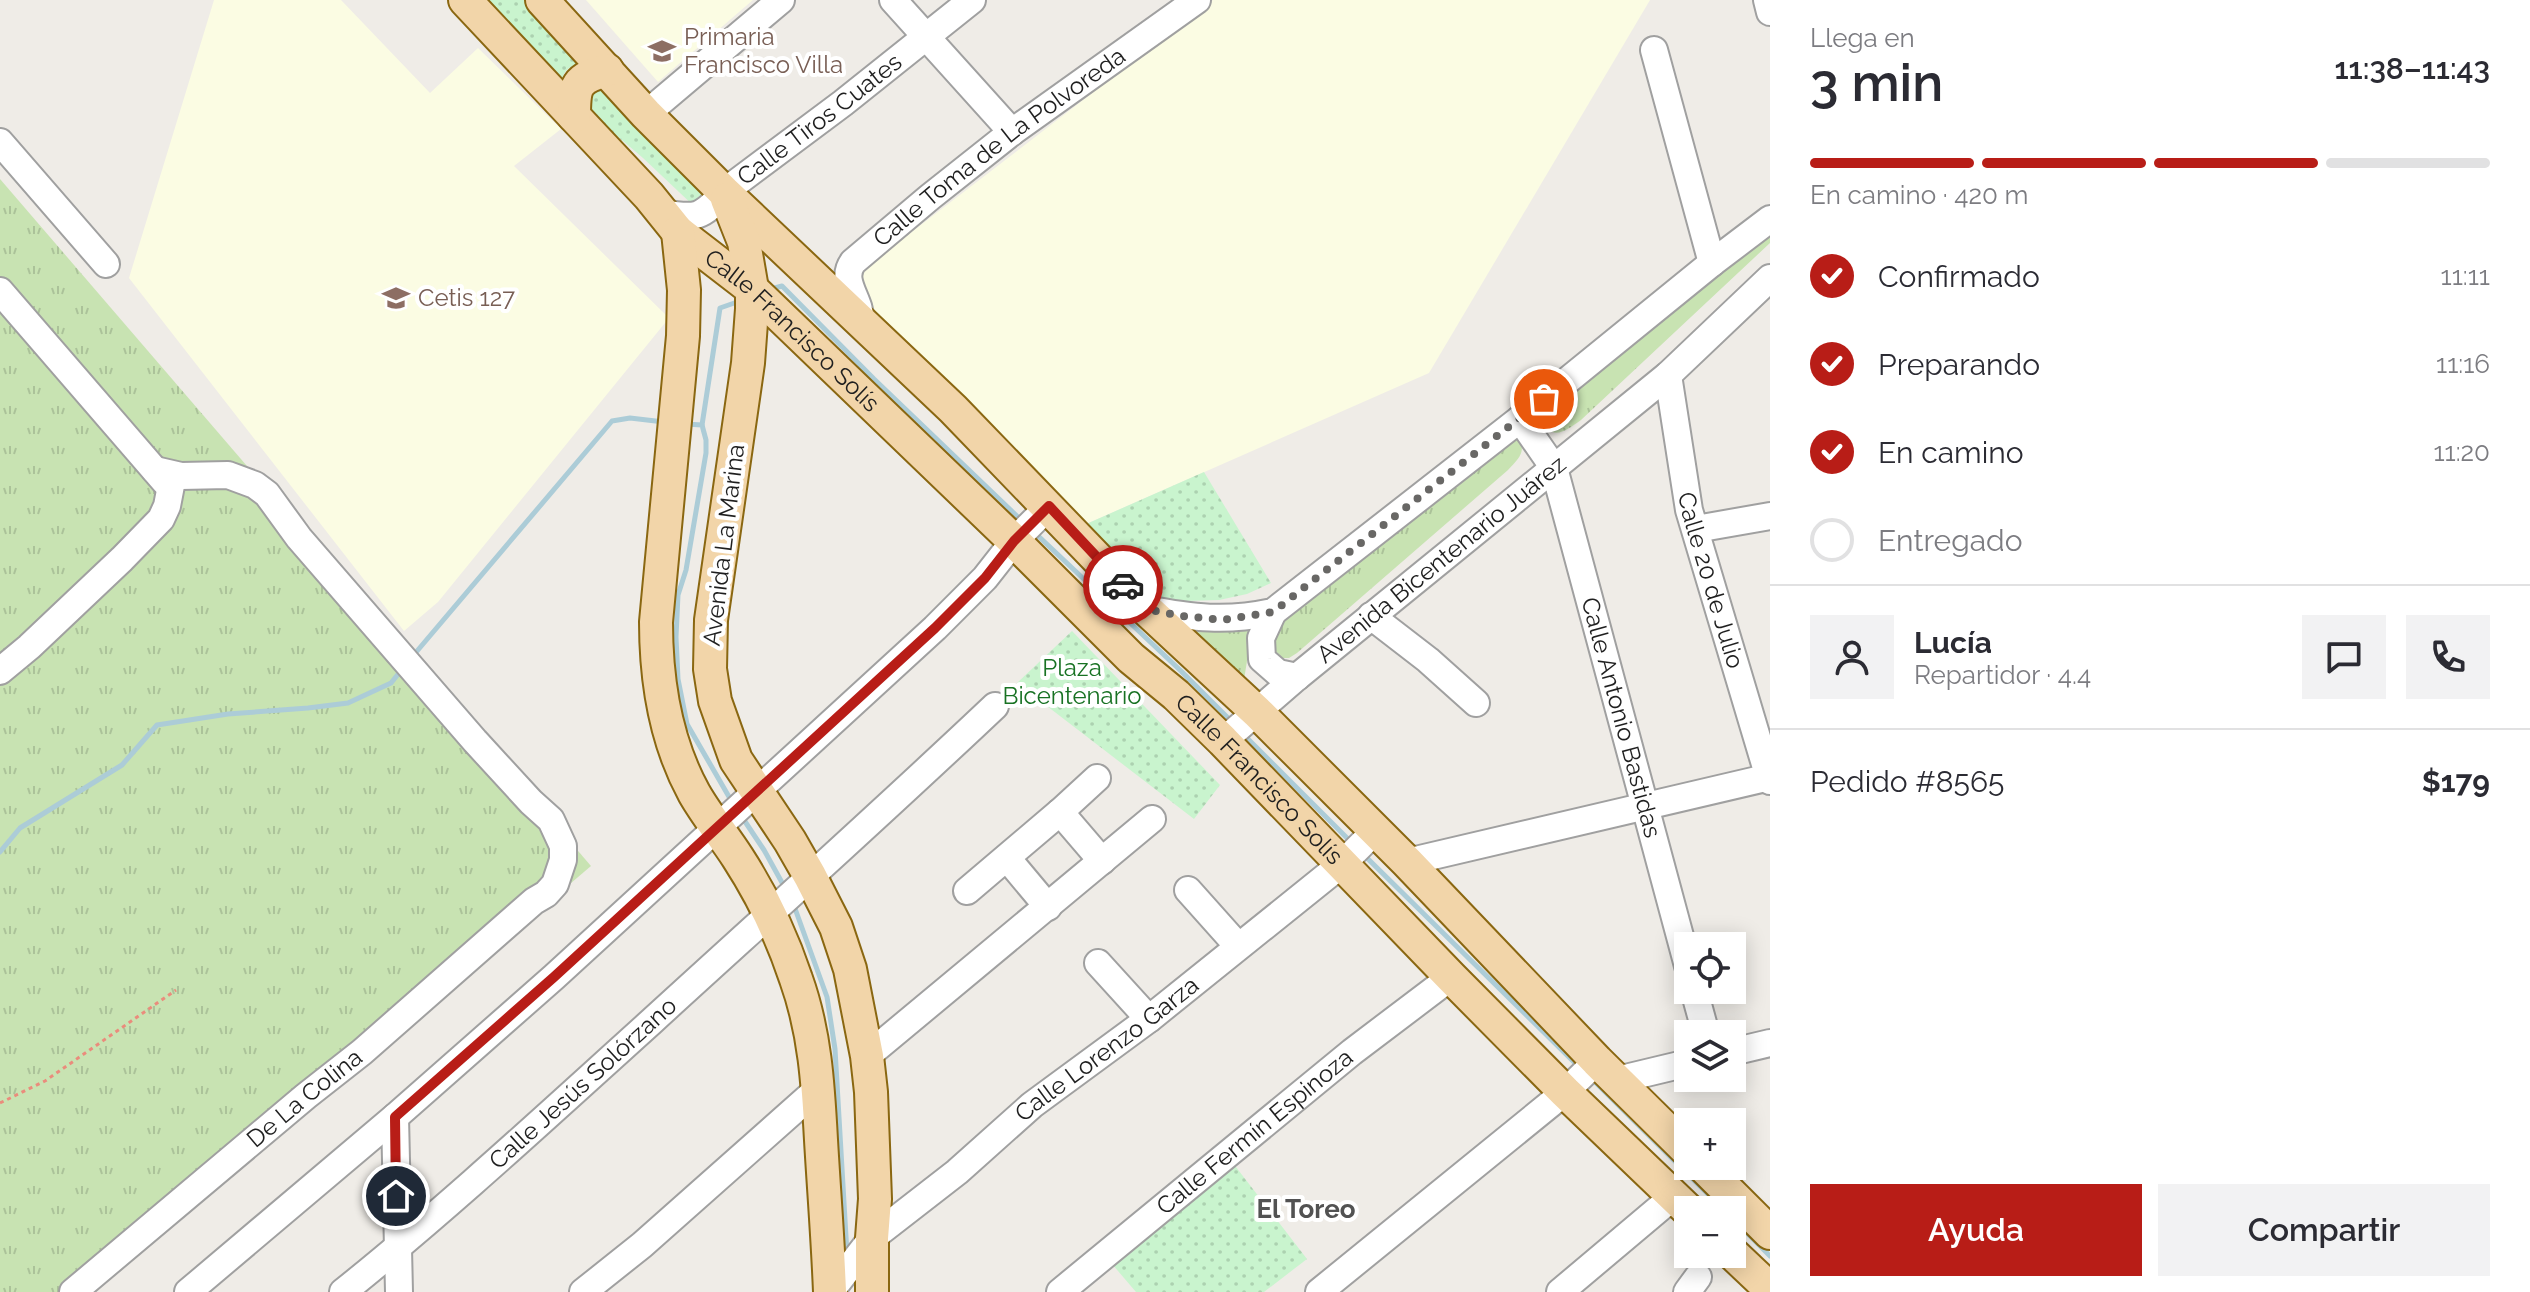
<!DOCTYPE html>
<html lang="es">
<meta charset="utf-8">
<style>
:root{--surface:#fff;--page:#f2f2f3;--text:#2b2b33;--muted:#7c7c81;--line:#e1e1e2;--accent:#b81d17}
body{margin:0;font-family:Raleway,sans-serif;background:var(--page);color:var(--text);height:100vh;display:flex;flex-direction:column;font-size:30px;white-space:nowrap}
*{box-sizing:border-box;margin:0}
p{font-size:26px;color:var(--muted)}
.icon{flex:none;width:44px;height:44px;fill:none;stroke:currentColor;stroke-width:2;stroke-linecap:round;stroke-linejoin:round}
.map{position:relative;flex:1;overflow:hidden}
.drawer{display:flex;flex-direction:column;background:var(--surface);width:760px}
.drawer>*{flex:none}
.tools{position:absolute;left:1674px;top:932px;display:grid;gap:16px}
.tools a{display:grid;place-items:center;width:72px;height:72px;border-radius:0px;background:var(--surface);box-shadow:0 4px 20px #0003;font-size:40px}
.pin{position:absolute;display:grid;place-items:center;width:68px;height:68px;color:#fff;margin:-34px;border:4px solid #fff;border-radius:50%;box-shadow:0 2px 8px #0007}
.courier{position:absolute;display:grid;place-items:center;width:80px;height:80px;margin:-40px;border:6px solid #b81d17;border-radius:50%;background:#fff;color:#222;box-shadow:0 2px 10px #0007}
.summary em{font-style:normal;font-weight:600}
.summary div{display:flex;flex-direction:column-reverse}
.summary{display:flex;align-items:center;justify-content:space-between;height:136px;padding:0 40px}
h1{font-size:52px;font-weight:600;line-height:60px}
.bar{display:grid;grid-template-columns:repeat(4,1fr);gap:12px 8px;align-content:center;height:96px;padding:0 40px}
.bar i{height:10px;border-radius:6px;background:var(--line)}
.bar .on{background:var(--accent)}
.bar p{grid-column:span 4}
.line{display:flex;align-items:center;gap:20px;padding:0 40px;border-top:2px solid var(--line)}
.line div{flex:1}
.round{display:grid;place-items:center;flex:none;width:84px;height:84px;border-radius:0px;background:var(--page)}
ol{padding:0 40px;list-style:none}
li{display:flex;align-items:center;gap:24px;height:88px}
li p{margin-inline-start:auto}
li .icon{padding:8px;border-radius:50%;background:var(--accent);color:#fff;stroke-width:4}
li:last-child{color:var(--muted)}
li i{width:44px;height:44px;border:4px solid var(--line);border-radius:50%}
.cta{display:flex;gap:16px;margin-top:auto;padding:16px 40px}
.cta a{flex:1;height:92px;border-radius:0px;background:var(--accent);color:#fff;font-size:32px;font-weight:600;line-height:92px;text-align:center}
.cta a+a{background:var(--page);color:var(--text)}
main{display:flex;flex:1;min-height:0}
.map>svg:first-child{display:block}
.education{fill:#fbfce3}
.grass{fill:url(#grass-tufts)}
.park{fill:url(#park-dots)}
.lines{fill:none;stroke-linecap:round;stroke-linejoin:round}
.stream{stroke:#acccd7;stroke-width:5}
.minor-casing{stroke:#a0a0a0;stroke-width:30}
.major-casing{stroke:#8a6711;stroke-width:36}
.path{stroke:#ea8c7c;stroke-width:3;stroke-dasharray:4 4;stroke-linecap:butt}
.minor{stroke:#fff;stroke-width:26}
.major{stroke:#f2d5a9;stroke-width:32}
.done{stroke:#686765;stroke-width:8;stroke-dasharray:0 14.4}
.route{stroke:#b81d17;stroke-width:10}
.labels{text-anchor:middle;stroke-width:8;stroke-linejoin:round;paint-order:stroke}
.education-label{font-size:24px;fill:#785e54;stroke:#fff;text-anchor:start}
.street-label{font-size:24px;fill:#1f1f1f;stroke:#fff}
.park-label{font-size:24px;fill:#187223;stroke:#fff}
.neighbourhood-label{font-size:26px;font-weight:bold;fill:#525252;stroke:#fff}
</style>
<main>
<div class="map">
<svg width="1770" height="1292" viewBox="0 0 1770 1292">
<defs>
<pattern id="grass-tufts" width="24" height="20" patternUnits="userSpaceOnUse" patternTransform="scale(2)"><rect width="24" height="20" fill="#c8e3b2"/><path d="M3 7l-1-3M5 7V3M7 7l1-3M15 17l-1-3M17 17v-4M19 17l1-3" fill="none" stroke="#abc299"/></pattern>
<pattern id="park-dots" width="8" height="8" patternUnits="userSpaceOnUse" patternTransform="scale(2)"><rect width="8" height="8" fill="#c9f4ce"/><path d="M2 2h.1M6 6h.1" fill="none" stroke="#acd1b0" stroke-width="1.8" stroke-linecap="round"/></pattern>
</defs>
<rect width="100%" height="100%" fill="#efece7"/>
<g class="education">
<path d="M214,0H341L430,93L478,48L561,129L514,166L669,318L438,602L404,631L129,278Z"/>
<path d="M586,0H753L658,82Z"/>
<path d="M1213,0H1650L1429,373L1084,525L871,311L861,271Z"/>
</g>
<g class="grass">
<path d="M0,179L591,866L91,1292H0Z"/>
<path d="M1770,220V243L1581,420C1564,432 1552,442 1540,418Z"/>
<path d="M1518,436C1527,452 1519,458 1508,470L1297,653L1289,658H1283L1272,648V626Z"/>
<path d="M1186,628L1223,631L1252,629L1244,680Z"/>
</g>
<g class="park">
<path d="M481,0H532L584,62C569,66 562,70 561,87Z"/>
<path d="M599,83L705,194L697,209L643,158L582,106Z"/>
<path d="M1204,472L1271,583L1247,594L1219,600L1186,601L1157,597L1084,525Z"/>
<path d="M1072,631L1220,785L1194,819L1017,683Z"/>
<path d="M1229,1158L1307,1259L1264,1292H1136L1112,1264Z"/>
</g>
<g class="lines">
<g class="stream">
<path d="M771,289L782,286L874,379L1021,520"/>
<path d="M686,424L702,425L706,440V453L686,570L678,595L676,637L678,679L687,724L732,802"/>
<path d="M702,425L720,308L740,301"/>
<path d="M1034,532L1181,671L1232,722"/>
<path d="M412,657L612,421L630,418L664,422"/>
<path d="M1244,735L1353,844"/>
<path d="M742,817L764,850L785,888"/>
<path d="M0,852L20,828L122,765L157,725L228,714L308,708L348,703L391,683L403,668"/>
<path d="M1363,854L1578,1066"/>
<path d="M793,903L827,997L835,1049L847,1254"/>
<path d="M1591,1078L1724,1210"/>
<path d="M1732,1218L1770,1256"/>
</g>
<g class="minor-casing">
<g id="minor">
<path d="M893,0L1012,132"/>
<path d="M1767,0L1770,12"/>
<path d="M1654,50L1712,263"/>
<path d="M646,114L781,0"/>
<path d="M0,142L106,264"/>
<path id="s1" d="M663,213C696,219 702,218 724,192L843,103L972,0"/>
<path d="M0,291L165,482"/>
<path id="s2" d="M860,319C861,299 839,281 853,262L930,197L1012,132L1197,0"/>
<path id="s3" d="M1668,375L1689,510L1770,781"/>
<path id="s4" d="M1520,419L1554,468L1688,966"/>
<path d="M1696,529L1770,516"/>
<path d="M1146,609C1193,618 1226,622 1273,612L1520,419L1712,263L1770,219"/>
<path d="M1273,612L1261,638L1262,659L1278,673L1297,677"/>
<path d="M1371,616L1428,660L1476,703"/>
<path d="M0,671L29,647L122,559L161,519L167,506L173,475"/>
<path id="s5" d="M1223,741L1297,677L1668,375L1770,278"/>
<path d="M1060,812L1102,861"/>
<path d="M1007,858L1048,907"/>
<path d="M1407,862L1770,777"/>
<path d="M1188,890L1238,946"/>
<path d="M967,891L1060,812L1097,778"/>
<path d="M1098,963L1149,1019"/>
<path d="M1694,990L1706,1034"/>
<path d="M1732,1052L1770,1043"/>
<path d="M867,1056L1152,819"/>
<path d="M1617,1080L1688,1063"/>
<path d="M395,1117L399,1292"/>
<path id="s6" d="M73,1292L306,1096L362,1052L534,901L546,894L555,884L563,860V846L551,820L531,802L475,741L299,538L267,494L255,485L228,475L181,476L155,470"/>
<path d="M188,1292L395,1117L554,977L935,628L985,578L1014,541L1049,506"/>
<path id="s7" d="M343,1292C450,1206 550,1113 652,1021C767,916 882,813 995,706"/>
<path d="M583,1292L642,1245L819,1088"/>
<path id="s8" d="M830,1292L872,1238L957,1172L1032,1105L1149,1019L1343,863L1375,831"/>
<path id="s9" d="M1060,1292L1352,1052L1451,977"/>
<path d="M1319,1292L1565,1092L1597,1061"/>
<path d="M1560,1292L1674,1196"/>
<path d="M1687,1292L1698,1277"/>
</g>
</g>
<g class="major-casing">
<g id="major">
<path id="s10" d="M465,0L649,196L678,232L752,289L1014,541L1131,658L1176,695L1223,741L1451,977L1565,1092L1688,1210"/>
<path d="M542,0L646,114L724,192L953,409L1146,609L1257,712L1407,862L1597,1061L1688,1151"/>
<path d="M574,116C574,85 576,79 607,70"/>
<path d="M727,199L744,242L752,289V309L748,363L711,620L710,669L715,701L736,760L790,841L810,876L836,927L850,969L867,1056L871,1092L875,1199L872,1238V1292"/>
<path d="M678,232L684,290L683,336L656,622C656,680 666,742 694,793C707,816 724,836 738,858C762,895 782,937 796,979C815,1032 818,1084 821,1140C824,1191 828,1241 830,1292"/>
<path d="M1703,1166L1770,1233"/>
<path d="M1732,1253L1770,1289"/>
</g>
</g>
<path class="path" d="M0,1103L45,1081L176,990"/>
<use href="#minor" class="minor"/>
<use href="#major" class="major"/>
</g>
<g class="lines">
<path class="done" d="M1123,585L1146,609L1182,616L1223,620L1273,612L1544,399"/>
<path class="route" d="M396,1196L395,1117L554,977L935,628L985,578L1014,541L1049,506L1123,585"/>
</g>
<defs>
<g id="school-bare" transform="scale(2.16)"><path d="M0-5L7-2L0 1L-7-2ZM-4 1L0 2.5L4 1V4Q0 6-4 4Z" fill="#8d6e63" stroke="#fff" stroke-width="2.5" paint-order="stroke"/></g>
<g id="university-bare" transform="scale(2.16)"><path d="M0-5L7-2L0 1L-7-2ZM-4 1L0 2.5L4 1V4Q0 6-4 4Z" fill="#8d6e63" stroke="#fff" stroke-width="2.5" paint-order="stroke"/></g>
</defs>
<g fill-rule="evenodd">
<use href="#school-bare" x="662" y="51"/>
<use href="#university-bare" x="396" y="298"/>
</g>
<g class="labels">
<g class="education-label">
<text x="684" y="45">Primaria<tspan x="684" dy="28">Francisco Villa</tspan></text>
<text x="418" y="306">Cetis 127</text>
</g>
<g class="street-label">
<text dy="8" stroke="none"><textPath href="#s1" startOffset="190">Calle Tiros Cuates</textPath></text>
<text dy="8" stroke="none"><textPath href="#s2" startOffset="246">Calle Toma de La Polvoreda</textPath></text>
<text dy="8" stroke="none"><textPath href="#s10" startOffset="466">Calle Francisco Solís</textPath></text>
<text transform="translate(724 545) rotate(-83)" y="8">Avenida La Marina</text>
<text dy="8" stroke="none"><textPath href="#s5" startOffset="284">Avenida Bicentenario Juárez</textPath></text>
<text dy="8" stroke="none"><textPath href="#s3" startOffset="210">Calle 20 de Julio</textPath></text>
<text dy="8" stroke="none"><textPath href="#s4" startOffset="318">Calle Antonio Bastidas</textPath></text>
<text dy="8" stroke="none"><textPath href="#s10" startOffset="1114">Calle Francisco Solís</textPath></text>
<text dy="8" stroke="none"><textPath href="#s8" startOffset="370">Calle Lorenzo Garza</textPath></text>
<text dy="8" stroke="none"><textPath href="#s7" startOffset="318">Calle Jesús Solórzano</textPath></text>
<text dy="8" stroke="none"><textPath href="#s6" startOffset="302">De La Colina</textPath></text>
<text dy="8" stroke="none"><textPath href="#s9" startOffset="252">Calle Fermín Espinoza</textPath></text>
</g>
<g class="park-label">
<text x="1072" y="676">Plaza<tspan x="1072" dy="28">Bicentenario</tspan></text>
</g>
<g class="neighbourhood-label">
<text x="1306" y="1218">El Toreo</text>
</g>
</g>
</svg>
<div class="tools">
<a><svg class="icon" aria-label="locate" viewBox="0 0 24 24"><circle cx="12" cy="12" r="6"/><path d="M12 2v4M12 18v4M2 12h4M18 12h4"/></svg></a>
<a><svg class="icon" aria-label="layers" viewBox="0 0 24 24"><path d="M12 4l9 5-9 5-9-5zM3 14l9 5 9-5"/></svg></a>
<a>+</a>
<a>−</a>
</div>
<div class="pin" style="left:1544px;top:399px;background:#ea580c"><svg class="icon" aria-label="bag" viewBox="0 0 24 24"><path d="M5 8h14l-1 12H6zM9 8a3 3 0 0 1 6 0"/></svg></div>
<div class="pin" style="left:396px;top:1196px;background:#1f2937"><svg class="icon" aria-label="home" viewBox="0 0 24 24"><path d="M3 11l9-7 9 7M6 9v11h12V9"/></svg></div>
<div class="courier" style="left:1123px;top:585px"><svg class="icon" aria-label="car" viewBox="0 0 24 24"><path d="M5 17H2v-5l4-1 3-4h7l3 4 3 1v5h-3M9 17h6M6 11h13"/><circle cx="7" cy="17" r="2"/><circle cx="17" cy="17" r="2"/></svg></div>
</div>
<section class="drawer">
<div class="summary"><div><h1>3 min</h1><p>Llega en</p></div><em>11:38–11:43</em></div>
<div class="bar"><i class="on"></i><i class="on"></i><i class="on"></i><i></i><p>En camino · 420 m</p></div>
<ol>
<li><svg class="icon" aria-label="check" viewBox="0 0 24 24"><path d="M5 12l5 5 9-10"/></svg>Confirmado<p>11:11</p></li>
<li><svg class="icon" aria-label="check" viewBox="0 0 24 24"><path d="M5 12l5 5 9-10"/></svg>Preparando<p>11:16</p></li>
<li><svg class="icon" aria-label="check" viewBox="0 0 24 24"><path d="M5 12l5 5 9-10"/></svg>En camino<p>11:20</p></li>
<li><i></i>Entregado</li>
</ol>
<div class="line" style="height:144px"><a class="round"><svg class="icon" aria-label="person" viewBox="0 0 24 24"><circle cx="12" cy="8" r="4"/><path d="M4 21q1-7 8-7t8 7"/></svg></a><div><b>Lucía</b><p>Repartidor · 4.4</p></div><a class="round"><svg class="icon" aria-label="chat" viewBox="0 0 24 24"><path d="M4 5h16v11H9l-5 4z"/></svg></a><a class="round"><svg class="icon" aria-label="phone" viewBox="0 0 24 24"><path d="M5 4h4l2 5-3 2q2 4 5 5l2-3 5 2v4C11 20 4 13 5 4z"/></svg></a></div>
<div class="line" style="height:104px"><div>Pedido #8565</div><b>$179</b></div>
<div class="cta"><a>Ayuda</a><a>Compartir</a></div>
</section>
</main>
